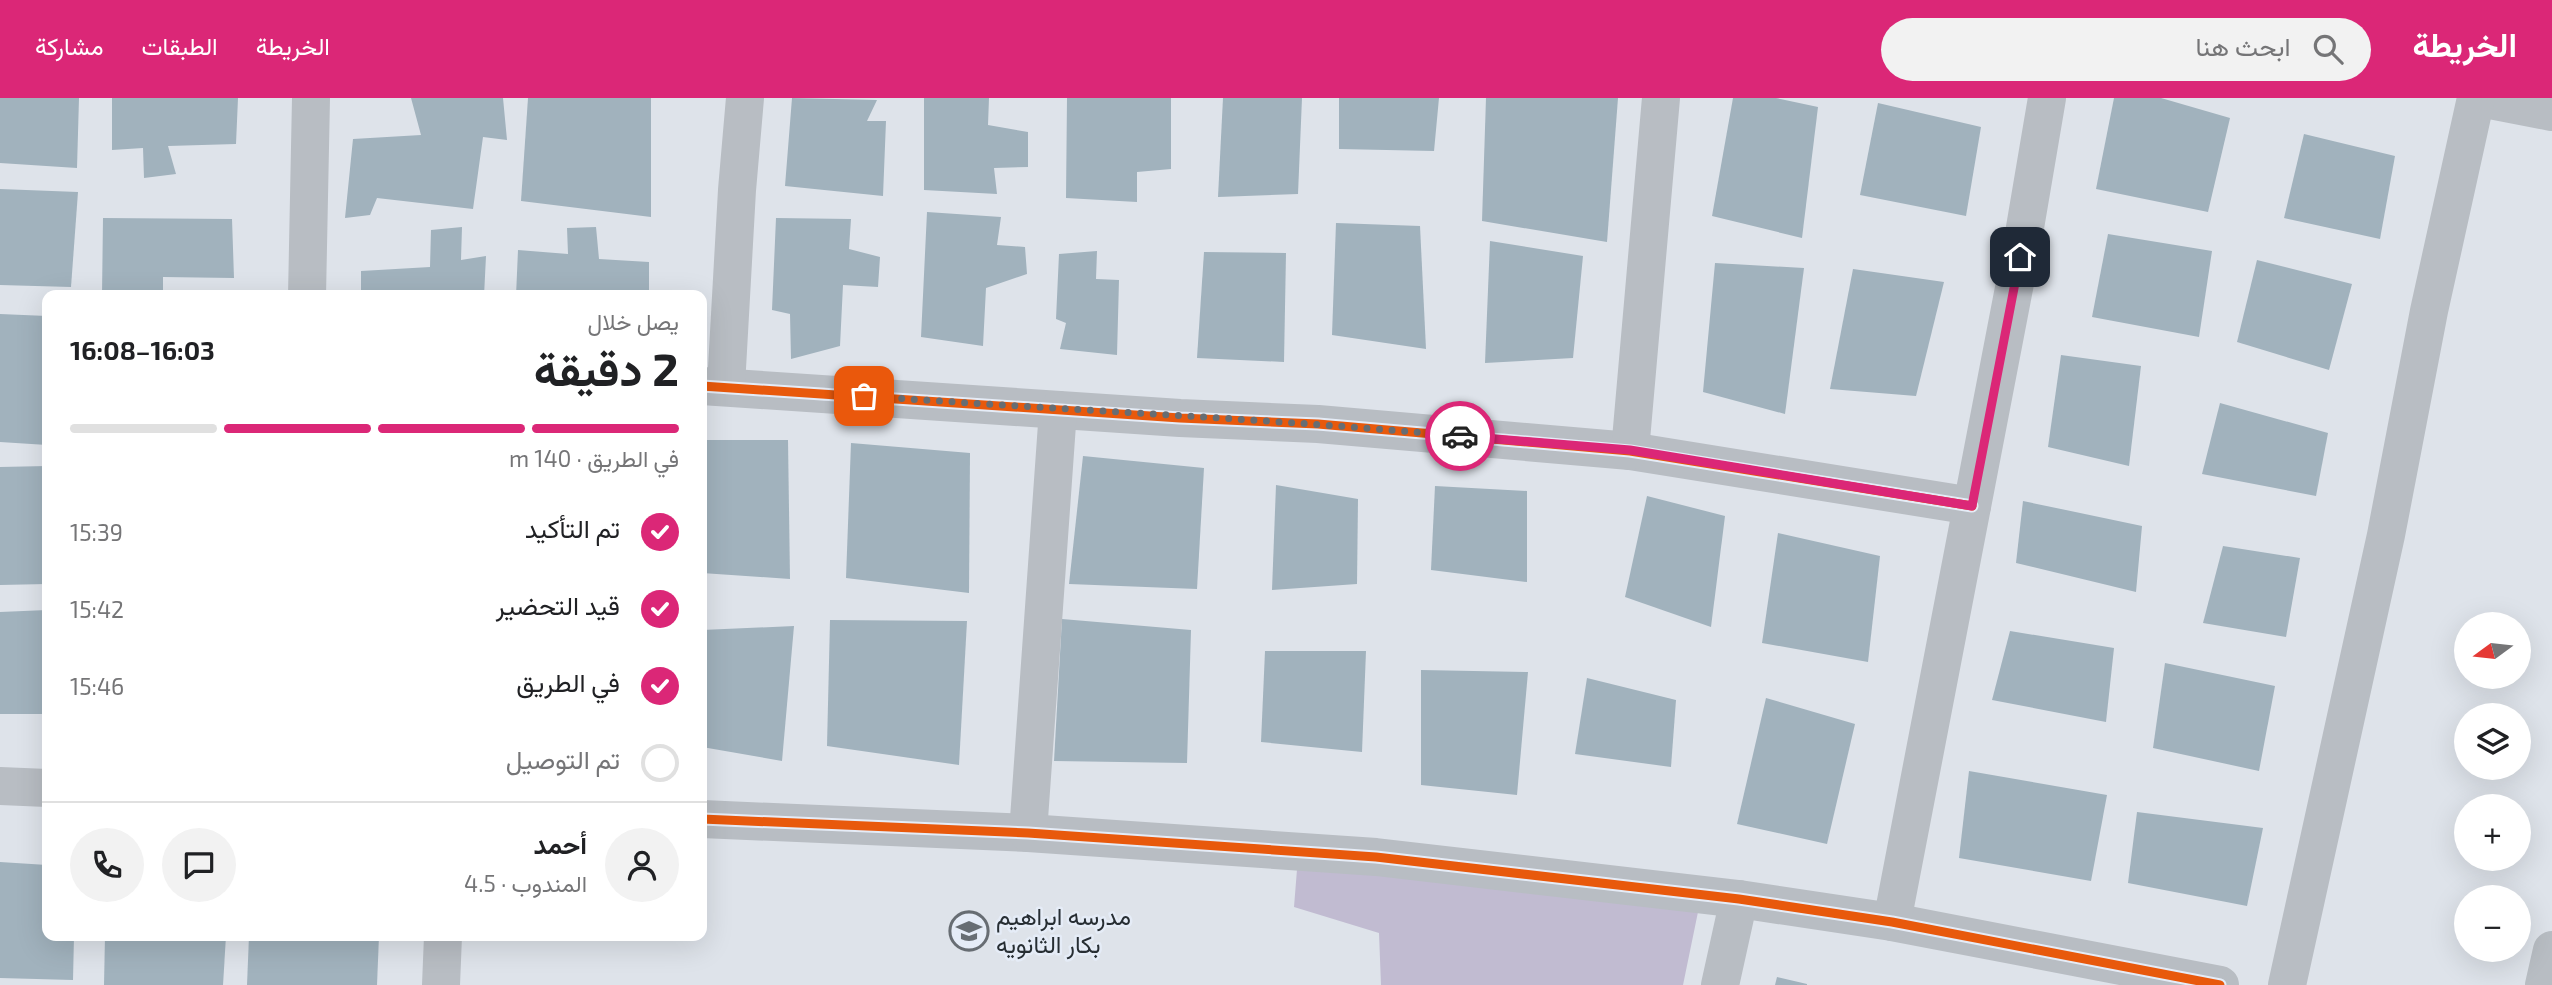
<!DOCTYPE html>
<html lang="ar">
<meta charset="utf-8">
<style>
:root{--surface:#fff;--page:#f2f2f2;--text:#202124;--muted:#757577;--line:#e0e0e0;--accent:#db2777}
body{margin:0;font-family:"Exo 2",Vazirmatn,sans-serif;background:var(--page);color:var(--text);direction:rtl;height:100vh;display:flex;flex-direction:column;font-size:26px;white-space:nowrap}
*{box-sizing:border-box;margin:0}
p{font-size:23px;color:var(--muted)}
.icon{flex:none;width:38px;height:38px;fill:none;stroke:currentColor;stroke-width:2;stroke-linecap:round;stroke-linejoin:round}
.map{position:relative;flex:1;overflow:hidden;direction:ltr}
.side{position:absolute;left:42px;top:192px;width:665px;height:651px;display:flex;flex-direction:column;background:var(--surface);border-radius:14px;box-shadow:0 7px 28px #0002;direction:rtl}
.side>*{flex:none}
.needle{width:46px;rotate:255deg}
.buttons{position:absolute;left:2454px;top:514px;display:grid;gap:14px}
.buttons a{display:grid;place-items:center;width:77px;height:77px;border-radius:50%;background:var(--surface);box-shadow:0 7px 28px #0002;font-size:35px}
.pin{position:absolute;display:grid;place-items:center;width:60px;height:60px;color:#fff;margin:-30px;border-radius:14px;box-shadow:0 4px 10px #0006}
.courier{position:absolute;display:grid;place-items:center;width:70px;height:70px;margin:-35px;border:5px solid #db2777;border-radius:50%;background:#fff;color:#222;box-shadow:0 2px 9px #0007}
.overview em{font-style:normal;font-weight:700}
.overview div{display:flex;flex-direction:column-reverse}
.overview{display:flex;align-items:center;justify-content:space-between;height:119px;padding:0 28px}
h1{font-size:46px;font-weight:700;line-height:52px}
.bar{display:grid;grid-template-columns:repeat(4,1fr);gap:10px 7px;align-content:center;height:84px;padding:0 28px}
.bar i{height:9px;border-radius:5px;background:var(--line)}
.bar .on{background:var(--accent)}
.bar p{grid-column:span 4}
.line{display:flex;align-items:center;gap:18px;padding:0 28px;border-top:2px solid var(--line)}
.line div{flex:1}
.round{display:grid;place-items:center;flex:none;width:74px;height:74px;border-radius:37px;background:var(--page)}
ol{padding:0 28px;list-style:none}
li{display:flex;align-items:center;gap:21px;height:77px}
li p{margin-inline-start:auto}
li .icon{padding:7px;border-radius:50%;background:var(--accent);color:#fff;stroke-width:4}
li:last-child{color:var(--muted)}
li i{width:38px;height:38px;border:4px solid var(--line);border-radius:50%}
header{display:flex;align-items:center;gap:42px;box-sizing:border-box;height:98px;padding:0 35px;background:var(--accent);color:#fff}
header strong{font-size:33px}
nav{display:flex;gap:38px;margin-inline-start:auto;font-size:24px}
.search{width:490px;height:63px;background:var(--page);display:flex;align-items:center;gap:18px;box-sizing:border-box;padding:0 24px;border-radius:38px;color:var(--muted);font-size:26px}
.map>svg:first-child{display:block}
.green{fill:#c1bbd1}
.building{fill:#a1b2bd}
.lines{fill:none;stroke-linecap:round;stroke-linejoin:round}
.minor{stroke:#b8bdc3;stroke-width:38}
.cycleway-casing{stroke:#e5ecf7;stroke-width:13}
.cycleway{stroke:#e8590c;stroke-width:9}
.done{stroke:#676d73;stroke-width:7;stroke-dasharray:0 12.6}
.route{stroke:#db2777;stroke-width:9}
.labels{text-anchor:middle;stroke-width:5;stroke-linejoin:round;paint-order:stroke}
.poi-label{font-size:24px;fill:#272e33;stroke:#e5ecf7;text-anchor:start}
</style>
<header>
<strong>الخريطة</strong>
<div class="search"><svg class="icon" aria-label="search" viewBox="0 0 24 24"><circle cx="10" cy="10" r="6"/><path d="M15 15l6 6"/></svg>ابحث هنا</div>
<nav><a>الخريطة</a><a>الطبقات</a><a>مشاركة</a></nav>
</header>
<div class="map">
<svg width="2552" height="887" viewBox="0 0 2552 887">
<rect width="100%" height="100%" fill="#dee3ea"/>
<path class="green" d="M1298,759L1698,814L1683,887H1381L1379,835L1294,809Z"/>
<g class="building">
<path d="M0,0H79L77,70L0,65Z"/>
<path d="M112,0H238L236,46L168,48L176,76L144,80L143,50L112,52Z"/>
<path d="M411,0H503L507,42L483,39L473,111L377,100L370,117L345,120L353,41L421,37Z"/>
<path d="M528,0H651V119L521,103Z"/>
<path d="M792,0L877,2L867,23H886L883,98L785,88Z"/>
<path d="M924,0H989L988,27L1028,34V69L994,70L997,96L924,92Z"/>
<path d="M1067,0H1171V71L1137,74V104L1066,100Z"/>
<path d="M1223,0H1302L1298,96L1218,99Z"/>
<path d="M1339,0H1439L1434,53L1339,51Z"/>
<path d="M1486,0H1618L1607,144L1482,123Z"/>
<path d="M1733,0H1776L1818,9L1802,140L1712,118Z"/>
<path d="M2114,0H2161L2230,20L2208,114L2096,91Z"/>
<path d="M1878,5L1981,29L1966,118L1860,97Z"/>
<path d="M2304,36L2395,58L2380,141L2284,120Z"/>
<path d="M0,91L78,94L71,189L0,187Z"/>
<path d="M927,114L1001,119L997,147L1025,149L1027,176L986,190L983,248L921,239Z"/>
<path d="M103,120L232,121L234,180L163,179V198H102Z"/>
<path d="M776,120L851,121L849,151L880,159L878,189L843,187L840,248L791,261L790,216L772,212Z"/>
<path d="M1336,125L1420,128L1426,251L1332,237Z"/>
<path d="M462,129L461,162L486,158L484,198H361V173L430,169L431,132Z"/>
<path d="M596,129L599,161L649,164V198H516L518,152L568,156L567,130Z"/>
<path d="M2108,136L2212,153L2199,239L2092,219Z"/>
<path d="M1490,143L1583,158L1573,260L1485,265Z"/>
<path d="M1097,153L1096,181L1119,182L1117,257L1060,251L1066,225L1056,221L1059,156Z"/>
<path d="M1204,154L1286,155L1284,264L1197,260Z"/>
<path d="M2257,162L2352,186L2329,272L2237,244Z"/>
<path d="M1715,165L1804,170L1785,316L1703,294Z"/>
<path d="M1853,171L1944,184L1916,298L1830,291Z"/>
<path d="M0,216L47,218V347L0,344Z"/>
<path d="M2061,257L2141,268L2129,368L2048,349Z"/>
<path d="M2220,305L2328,335L2316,398L2202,376Z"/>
<path d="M702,342H788L790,481L702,475Z"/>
<path d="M851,345L970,355L969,495L846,480Z"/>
<path d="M1083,358L1204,370L1197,491L1069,486Z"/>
<path d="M47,368V486L0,487V369Z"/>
<path d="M1276,387L1358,401L1357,486L1272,492Z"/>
<path d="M1435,388L1527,393V484L1431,472Z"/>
<path d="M1647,398L1725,418L1711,529L1625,499Z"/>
<path d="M2023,403L2142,428L2136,494L2016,465Z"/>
<path d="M1778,435L1880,458L1868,564L1762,545Z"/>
<path d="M2223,448L2300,460L2286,539L2203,525Z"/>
<path d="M47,512V616H0V514Z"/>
<path d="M1062,521L1191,532L1187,665L1054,663Z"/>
<path d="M830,522L967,523L959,667L827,648Z"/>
<path d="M794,528L782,663L702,649V532Z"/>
<path d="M2010,533L2114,550L2106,624L1992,602Z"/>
<path d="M1265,553H1366L1362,654L1261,644Z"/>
<path d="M2165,565L2275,588L2259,673L2153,650Z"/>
<path d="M1421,572L1528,574L1517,697L1421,687Z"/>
<path d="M1587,580L1676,602L1671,669L1575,656Z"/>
<path d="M1766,600L1855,626L1827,746L1737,726Z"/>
<path d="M1969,673L2107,697L2091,783L1959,760Z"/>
<path d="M2137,714L2263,730L2247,808L2128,785Z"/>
<path d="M0,764L47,767V838H74L73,882L0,880Z"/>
<path d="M105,838H226L223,887H104Z"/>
<path d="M249,838H379L377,887H247Z"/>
<path d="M1777,879L1807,886V887H1775Z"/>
</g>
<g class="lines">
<g class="minor">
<path d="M2480,0L2552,14"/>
<path d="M307,198L311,0"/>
<path d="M702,288L1180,320L1318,326L1630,353L1972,408"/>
<path d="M726,288L737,92L745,0"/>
<path d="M1630,353L1661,0"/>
<path d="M0,688L47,690"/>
<path d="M702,721L1028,735L1376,759L1739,801L1892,824L2220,887"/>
<path d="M1028,735L1058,312"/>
<path d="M1892,824L2020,159L2047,0"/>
<path d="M441,887L443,838"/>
<path d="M1720,887L1739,801"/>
<path d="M2287,887L2386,437L2429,213L2476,0"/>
<path d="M2544,887L2552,852"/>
</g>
<g class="cycleway-casing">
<g id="cycleway">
<path d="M702,288L1180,320L1318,326L1630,353L1972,408"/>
<path d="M702,721L1028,735L1376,759L1739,801L1892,824L2220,887"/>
</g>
</g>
<use href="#cycleway" class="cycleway"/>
</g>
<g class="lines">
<path class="done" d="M864,298C1063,312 1262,320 1460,338"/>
<path class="route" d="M1460,338L1630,352L1972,408L2020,159"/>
</g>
<defs>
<g id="school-ring" transform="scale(2.0125)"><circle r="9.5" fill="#e5ecf7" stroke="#676d73" stroke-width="1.5"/><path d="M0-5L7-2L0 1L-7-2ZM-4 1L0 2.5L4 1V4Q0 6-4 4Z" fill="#676d73"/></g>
</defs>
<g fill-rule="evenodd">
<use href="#school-ring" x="969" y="833"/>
</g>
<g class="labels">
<g class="poi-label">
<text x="996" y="827">مدرسه ابراهيم<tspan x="996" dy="28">بكار الثانويه</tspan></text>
</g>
</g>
</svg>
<div class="buttons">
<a><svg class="needle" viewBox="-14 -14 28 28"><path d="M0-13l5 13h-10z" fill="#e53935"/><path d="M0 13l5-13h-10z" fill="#757577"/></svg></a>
<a><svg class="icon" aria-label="layers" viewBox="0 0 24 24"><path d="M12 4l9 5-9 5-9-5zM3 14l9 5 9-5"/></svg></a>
<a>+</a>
<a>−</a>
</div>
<div class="pin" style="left:864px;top:298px;background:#ea580c"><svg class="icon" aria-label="bag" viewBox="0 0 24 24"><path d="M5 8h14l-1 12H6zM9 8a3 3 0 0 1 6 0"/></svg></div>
<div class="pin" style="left:2020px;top:159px;background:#1f2937"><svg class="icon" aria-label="home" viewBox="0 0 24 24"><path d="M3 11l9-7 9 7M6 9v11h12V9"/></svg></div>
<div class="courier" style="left:1460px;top:338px"><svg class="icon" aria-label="car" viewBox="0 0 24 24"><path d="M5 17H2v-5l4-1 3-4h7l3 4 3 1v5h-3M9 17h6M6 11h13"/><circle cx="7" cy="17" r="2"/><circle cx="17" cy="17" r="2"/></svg></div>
<section class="side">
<div class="overview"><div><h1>2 دقيقة</h1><p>يصل خلال</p></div><em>16:03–16:08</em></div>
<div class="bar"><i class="on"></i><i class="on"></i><i class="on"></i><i></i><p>في الطريق · 140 m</p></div>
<ol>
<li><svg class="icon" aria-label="check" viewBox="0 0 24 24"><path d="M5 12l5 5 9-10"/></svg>تم التأكيد<p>15:39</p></li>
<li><svg class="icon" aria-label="check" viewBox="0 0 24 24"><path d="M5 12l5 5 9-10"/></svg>قيد التحضير<p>15:42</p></li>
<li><svg class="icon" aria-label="check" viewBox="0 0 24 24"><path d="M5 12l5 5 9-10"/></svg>في الطريق<p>15:46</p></li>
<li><i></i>تم التوصيل</li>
</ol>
<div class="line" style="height:126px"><a class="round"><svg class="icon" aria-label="person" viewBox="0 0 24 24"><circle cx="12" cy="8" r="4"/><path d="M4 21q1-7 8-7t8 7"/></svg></a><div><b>أحمد</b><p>المندوب · 4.5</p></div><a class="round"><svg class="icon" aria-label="chat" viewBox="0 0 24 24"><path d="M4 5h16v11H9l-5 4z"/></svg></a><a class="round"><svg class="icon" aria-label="phone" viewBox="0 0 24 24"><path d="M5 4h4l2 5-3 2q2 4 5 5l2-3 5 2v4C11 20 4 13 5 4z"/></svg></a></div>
</section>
</div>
